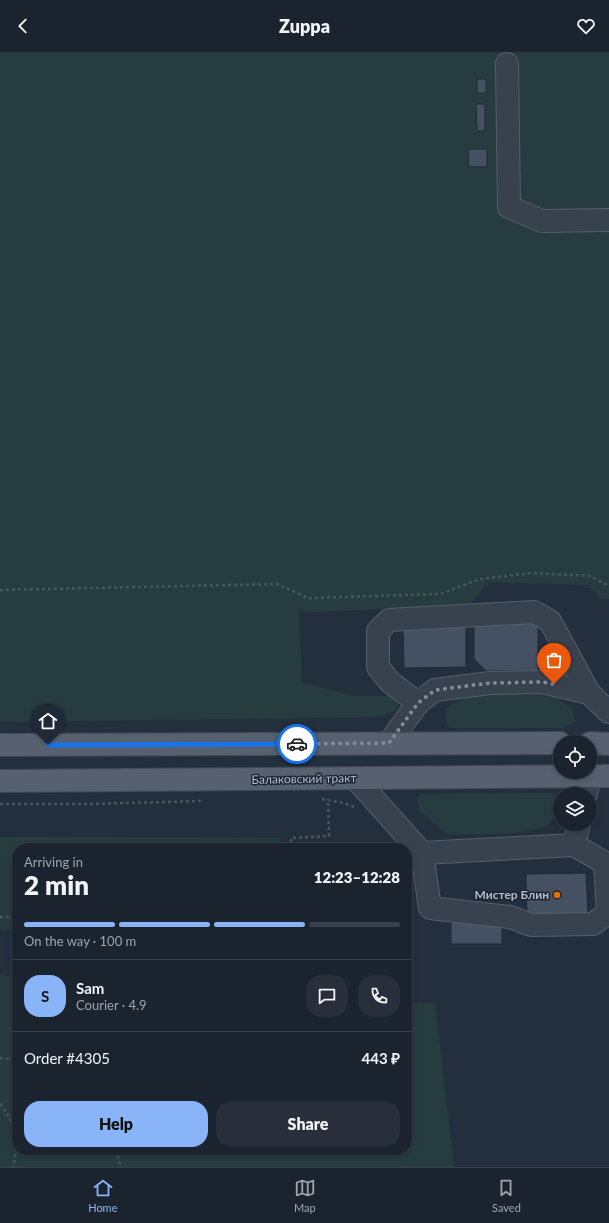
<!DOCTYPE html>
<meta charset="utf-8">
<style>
:root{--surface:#1b232e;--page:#282f3a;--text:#f1f3f6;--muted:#a0a4aa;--line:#39404a;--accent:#8ab4f8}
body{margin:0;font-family:Lato,sans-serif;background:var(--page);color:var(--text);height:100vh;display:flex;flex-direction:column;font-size:15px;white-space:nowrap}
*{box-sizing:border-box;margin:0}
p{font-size:13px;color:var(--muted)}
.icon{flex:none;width:22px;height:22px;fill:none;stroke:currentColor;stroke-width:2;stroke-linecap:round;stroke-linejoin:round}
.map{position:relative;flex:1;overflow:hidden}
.panel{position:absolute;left:12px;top:791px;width:400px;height:312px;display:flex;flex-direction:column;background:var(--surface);border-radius:16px;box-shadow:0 2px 6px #0003,0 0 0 1px var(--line)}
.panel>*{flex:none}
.controls{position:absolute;left:553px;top:683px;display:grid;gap:8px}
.controls a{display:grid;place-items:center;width:44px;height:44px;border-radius:50%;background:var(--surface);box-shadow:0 2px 6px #0003,0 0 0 1px var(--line);font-size:20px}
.pin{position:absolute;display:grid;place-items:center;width:34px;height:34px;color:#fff;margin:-41px -17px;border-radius:50% 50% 50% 0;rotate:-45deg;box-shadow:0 0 4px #0007}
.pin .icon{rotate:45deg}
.courier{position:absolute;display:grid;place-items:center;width:40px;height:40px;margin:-20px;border:3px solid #1a73e8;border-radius:50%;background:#fff;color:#222;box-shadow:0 1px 5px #0007}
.summary em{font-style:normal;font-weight:800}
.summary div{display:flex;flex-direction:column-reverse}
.summary{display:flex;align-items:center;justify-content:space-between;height:68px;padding:0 12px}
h1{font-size:26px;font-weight:800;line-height:30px}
.bar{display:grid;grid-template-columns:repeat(4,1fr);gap:6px 4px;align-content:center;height:48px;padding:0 12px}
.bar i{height:5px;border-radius:3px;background:var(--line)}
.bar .current{background:var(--accent)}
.bar p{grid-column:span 4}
.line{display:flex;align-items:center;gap:10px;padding:0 12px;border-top:1px solid var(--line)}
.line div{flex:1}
.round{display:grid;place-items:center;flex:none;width:42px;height:42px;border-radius:16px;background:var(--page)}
.primary-button{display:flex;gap:8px;margin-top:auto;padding:8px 12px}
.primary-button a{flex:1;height:46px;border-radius:16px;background:var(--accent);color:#111;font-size:16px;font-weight:800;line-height:46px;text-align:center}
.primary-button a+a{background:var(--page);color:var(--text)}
header{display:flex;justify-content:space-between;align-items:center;height:52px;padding:0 12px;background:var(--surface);font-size:18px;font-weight:800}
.tab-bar{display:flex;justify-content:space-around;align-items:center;height:56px;border-top:1px solid var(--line);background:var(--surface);font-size:11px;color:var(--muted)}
.tab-bar a{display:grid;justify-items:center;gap:2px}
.tab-bar .current{color:var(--accent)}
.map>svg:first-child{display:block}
.green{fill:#263c3f}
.building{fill:#455162;stroke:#1f2835}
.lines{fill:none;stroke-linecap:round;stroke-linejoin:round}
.minor-casing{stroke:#565f6c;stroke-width:24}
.major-casing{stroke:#414a57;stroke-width:24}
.path{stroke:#44595c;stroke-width:2.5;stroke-dasharray:3 3;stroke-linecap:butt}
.minor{stroke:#38414e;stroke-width:22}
.major{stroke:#56606e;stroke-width:22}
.done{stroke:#828b98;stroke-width:4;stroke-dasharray:0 7.2}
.route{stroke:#1a73e8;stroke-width:5}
.food-dot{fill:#e8710a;stroke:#1d2633;stroke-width:1.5}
.labels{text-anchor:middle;stroke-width:3;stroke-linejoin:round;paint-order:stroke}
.street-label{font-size:12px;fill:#b4bcc9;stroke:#1d2633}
.poi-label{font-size:12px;font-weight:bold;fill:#b4bcc9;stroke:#1d2633;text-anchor:end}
</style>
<header><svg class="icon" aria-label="back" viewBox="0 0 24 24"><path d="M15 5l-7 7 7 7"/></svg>Zuppa<svg class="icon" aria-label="heart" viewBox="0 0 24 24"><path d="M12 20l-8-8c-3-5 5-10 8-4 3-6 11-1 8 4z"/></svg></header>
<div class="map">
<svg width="609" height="1115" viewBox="0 0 609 1115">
<rect width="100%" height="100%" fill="#242f3e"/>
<g class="green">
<path d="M0,0H609V547L599,546L589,533L488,530L469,553L311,560L299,559L302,631L355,644H392L398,651L396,659L377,665L0,670Z"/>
<path d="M474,641L554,644L572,656L575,669L562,676H449L445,667L446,656Z"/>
<path d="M552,741L560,748C559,757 554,769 546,774C530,784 470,782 448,783L419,758L417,746L422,742Z"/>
<path d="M0,785L280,786V796H17V876L0,878Z"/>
<path d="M0,923L17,925V1098H407V951H435L454,1115H0Z"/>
</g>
<g class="building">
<rect x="477" y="27" width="9" height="14"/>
<path d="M476,52H485V79H477Z"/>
<path d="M468,97H487V115H469Z"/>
<path d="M474,571H538V619H486L474,607Z"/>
<path d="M466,573V615L404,616L403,575Z"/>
<path d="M586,821L588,863L527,865L526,822Z"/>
<rect x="451" y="870" width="51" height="22"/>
</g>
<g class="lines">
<g class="minor-casing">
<g id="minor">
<path d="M507,12L509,155L542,169L609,168"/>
<path d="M418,651L390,630L378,615V579L389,568L534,560L550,569L589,641"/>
<path d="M389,691L418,651L435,638L490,631L542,630L589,641L609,660"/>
<path d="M355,726L422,801L430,856L510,865L531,873L593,872L608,861L605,811L574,793"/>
<path d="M586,742L590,724"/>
<path d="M422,801L574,793L579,772"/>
</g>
</g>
<g class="major-casing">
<g id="major">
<path d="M590,691L609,692"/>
<path d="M0,693L560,691"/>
<path d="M0,729L609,724"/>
</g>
</g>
<g class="path">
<path d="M0,538L277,532L308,546L440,542L480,527L532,521L590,524L609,534"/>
<path d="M322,747L344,751L354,755"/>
<path d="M0,752H90L201,749"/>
<path d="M291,796V786L329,784L328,747"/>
<path d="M0,865H17"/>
<path d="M0,1006L17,1008"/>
<path d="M0,1052C16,1070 19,1093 13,1115"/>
<path d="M116,1098L121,1115"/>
</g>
<use href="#minor" class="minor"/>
<use href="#major" class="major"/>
</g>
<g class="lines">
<path class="done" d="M297,692L389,691L418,651L435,638L490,631L542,630L554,632"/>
<path class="route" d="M48,693L297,692"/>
</g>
<circle class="food-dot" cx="557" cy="843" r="4"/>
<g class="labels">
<g class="street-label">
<text transform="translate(304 727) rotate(-1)" y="4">Балаковский тракт</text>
</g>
<g class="poi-label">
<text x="549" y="847">Мистер Блин</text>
</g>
</g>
</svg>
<div class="controls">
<a><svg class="icon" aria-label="locate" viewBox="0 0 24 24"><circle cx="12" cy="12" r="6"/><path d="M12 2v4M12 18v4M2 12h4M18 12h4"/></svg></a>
<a><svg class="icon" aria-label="layers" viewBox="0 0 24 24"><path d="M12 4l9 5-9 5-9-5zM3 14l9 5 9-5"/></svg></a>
</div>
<div class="pin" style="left:554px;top:632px;background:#ea580c"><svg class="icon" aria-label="bag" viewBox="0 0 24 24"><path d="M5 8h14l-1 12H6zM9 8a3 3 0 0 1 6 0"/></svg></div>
<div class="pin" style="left:48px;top:693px;background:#1f2937"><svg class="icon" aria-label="home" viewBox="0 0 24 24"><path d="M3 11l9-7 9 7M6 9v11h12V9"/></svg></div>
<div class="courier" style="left:297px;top:692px"><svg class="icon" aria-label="car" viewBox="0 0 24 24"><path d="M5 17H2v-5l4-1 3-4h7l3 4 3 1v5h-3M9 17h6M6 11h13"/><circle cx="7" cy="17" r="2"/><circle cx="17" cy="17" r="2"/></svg></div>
<section class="panel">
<div class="summary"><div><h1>2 min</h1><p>Arriving in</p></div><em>12:23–12:28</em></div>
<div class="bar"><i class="current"></i><i class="current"></i><i class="current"></i><i></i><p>On the way · 100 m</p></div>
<div class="line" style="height:72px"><b class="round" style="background:var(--accent);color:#111">S</b><div><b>Sam</b><p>Courier · 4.9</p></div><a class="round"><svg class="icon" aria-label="chat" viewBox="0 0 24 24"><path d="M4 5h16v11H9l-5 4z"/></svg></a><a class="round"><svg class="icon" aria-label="phone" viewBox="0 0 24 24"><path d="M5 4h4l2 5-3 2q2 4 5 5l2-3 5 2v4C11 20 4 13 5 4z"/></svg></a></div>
<div class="line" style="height:52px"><div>Order #4305</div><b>443 ₽</b></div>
<div class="primary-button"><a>Help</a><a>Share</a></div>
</section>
</div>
<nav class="tab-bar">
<a class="current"><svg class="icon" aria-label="home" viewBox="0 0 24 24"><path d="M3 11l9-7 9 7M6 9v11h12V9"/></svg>Home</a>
<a><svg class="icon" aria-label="map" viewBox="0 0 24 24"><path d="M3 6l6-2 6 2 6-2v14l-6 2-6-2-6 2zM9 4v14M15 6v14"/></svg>Map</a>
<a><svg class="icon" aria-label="saved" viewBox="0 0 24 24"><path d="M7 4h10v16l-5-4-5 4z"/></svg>Saved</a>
</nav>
